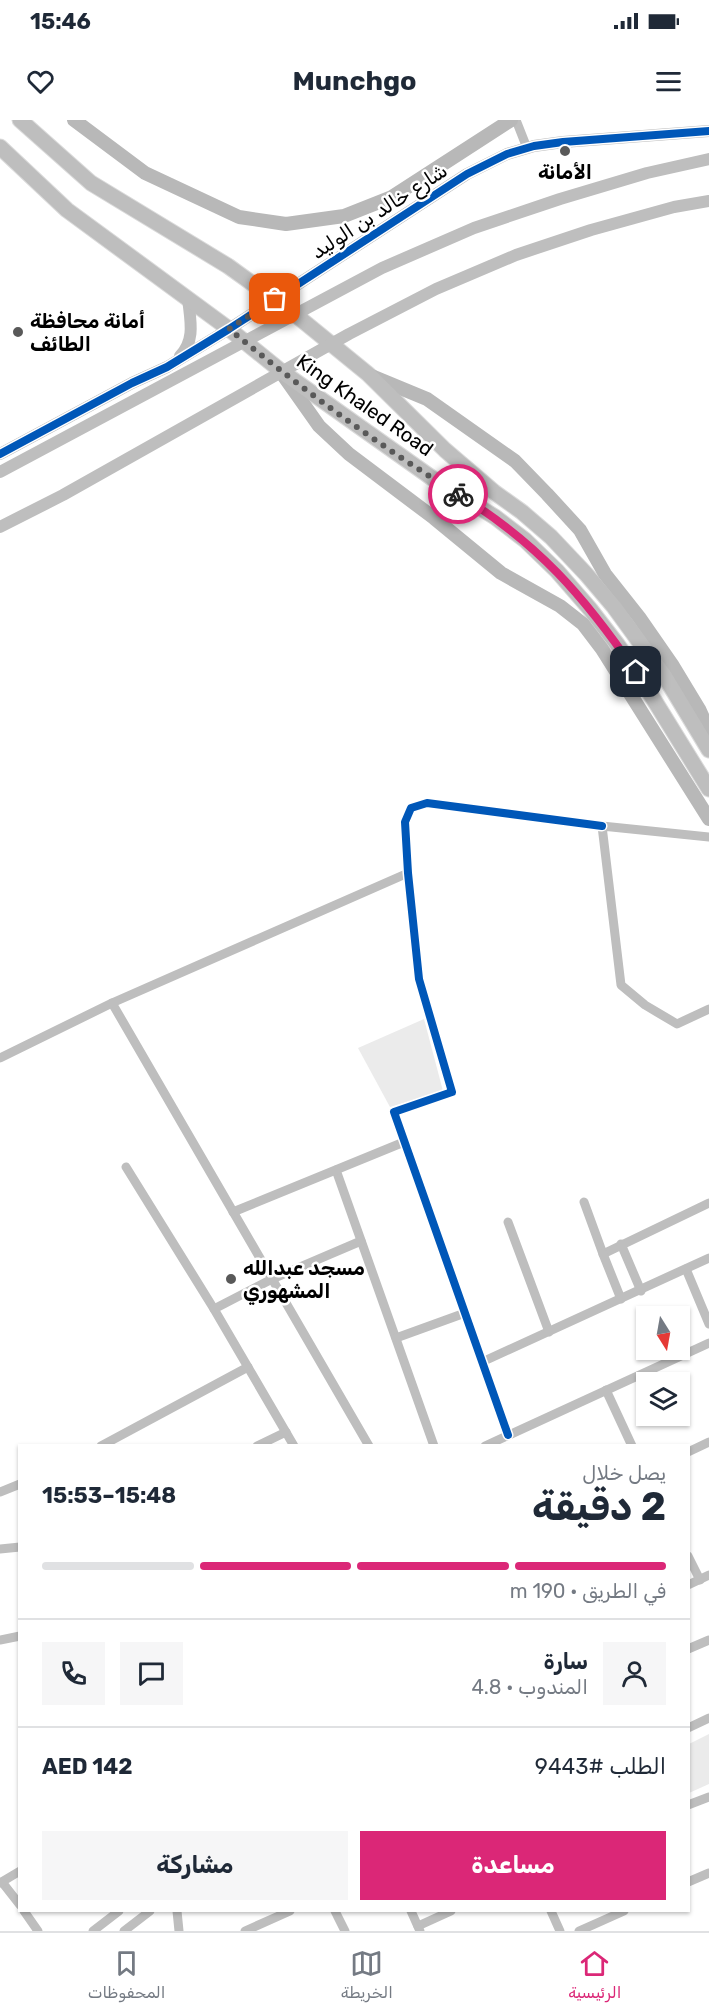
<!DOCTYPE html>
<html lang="ar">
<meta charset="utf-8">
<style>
:root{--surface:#fff;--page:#f6f6f7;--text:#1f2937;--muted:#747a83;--line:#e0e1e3;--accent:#db2777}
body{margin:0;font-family:Rubik,Vazirmatn,sans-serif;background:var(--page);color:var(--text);direction:rtl;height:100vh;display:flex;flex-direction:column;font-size:22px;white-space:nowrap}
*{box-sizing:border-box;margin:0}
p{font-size:20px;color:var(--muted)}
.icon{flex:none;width:33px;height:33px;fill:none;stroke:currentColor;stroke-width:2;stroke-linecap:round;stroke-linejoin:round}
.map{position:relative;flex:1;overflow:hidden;direction:ltr}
.side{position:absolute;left:18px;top:1324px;width:672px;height:468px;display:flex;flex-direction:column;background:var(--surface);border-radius:0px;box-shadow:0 2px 4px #0004;direction:rtl}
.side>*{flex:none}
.needle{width:39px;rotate:169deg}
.fabs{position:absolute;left:636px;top:1186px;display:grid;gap:12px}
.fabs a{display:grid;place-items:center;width:54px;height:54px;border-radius:0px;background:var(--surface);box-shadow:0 2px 4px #0004;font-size:30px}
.pin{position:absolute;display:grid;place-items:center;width:51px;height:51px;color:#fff;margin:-26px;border-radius:12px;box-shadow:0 3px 9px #0006}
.courier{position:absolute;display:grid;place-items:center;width:60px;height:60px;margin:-30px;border:4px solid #db2777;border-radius:50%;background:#fff;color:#222;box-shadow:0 2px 8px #0007}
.headline em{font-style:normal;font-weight:700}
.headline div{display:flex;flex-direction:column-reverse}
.headline{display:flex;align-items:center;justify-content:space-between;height:102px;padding:0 24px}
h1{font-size:39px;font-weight:700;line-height:45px}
.bar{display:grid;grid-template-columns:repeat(4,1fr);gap:9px 6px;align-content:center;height:72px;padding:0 24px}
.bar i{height:8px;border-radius:4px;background:var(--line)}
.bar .current{background:var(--accent)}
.bar p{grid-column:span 4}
.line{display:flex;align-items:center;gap:15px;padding:0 24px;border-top:2px solid var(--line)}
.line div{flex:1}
.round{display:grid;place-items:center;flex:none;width:63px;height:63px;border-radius:0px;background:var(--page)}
.cta{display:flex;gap:12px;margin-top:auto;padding:12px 24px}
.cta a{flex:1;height:69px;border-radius:0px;background:var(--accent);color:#fff;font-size:24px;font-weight:700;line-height:69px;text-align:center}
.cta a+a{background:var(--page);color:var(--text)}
.status{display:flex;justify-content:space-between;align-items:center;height:42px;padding:0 30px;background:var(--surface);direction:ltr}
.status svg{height:16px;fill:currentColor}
header{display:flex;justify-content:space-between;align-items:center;height:78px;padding:0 24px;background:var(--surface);font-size:27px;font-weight:700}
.tab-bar{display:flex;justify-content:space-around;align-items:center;height:84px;border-top:2px solid var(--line);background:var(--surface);font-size:16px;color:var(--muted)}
.tab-bar a{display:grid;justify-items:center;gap:3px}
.tab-bar .current{color:var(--accent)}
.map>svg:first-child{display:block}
.green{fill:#ebebeb}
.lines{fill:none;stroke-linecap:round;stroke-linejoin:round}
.primary-casing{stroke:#dbdbdb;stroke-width:17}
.minor{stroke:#bebebe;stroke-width:9}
.tertiary{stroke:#bebebe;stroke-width:12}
.secondary{stroke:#b8b8b8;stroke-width:14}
.primary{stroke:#bebebe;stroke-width:15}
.tertiary-bridge{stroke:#bebebe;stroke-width:12}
.cycleway-casing{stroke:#fff;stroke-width:11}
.cycleway{stroke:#0057b8;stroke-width:8}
.done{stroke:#595959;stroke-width:6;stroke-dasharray:0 10.8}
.route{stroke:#db2777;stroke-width:8}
.poi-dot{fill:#595959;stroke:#fff;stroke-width:2}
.labels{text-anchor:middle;stroke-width:5;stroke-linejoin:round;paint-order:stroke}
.poi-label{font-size:20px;font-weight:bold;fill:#000;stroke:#fff;text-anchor:start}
.street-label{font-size:20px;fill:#000;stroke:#fff}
</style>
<div class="status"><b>15:46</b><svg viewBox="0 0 49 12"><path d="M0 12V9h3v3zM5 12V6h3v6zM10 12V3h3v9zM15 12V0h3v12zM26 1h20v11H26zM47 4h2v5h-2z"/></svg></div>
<header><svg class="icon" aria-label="menu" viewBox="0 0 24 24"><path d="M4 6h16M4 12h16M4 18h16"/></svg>Munchgo<svg class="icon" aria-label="heart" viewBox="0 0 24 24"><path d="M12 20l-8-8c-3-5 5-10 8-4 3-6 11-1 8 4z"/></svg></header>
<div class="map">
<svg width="709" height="1811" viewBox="0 0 709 1811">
<rect width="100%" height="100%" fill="#fff"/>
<g class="green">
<path d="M424,899L443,971L390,987L358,928Z"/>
<path d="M709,1614V1664L689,1673V1624Z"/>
</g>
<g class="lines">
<g class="primary-casing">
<g id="primary">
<path d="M20,0L91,63L228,146L292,192L368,254L445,330L494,372L522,392L551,417L586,454L614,487L665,557L709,630"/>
<path d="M0,27L67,90L229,209L281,251L432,358L495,397L525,420L557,451L590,489L617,524L646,567L709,669"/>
</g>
</g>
<g class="minor">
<path d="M516,0L527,28"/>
<path d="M709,717L602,706L621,865L645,885L677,904L709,889"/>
<path d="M112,883L369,1326"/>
<path d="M0,938L112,883L408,753"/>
<path d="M126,1047L214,1189L294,1326"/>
<path d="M336,1050L434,1326"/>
<path d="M584,1082L603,1134L709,1083"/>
<path d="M233,1092L404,1022"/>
<path d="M508,1102L549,1212"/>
<path d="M621,1124L641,1171"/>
<path d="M603,1134L621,1179"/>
<path d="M686,1149L709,1204"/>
<path d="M214,1189L272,1159L361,1121"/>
<path d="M396,1218L465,1193"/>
<path d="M482,1242L709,1138"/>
<path d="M606,1270L632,1326"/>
<path d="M508,1315L394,992L452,972L419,859L408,753L405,702L411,688L427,683L602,706"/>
<path d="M101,1326L248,1247"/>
<path d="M257,1326L286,1312"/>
<path d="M485,1326L709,1223"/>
<path d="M688,1332L709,1322"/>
<path d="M0,1372L20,1364"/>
<path d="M0,1429L20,1427"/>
<path d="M688,1436L700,1460"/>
<path d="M688,1465L709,1455"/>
<path d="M0,1520L20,1516"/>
<path d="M688,1529L709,1520"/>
<path d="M688,1608L709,1598"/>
<path d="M688,1685L709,1677"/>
<path d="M2,1762L20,1785"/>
<path d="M688,1762L709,1753"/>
<path d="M0,1763L20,1751"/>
<path d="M24,1791L38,1811"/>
<path d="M177,1791L179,1811"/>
<path d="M335,1791L345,1811"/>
<path d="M411,1791L420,1811"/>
<path d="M551,1791L560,1811"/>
<path d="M418,1806L451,1791"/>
<path d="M93,1811L119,1791"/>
<path d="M124,1811L150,1791"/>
<path d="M245,1811L290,1791"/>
<path d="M579,1811L624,1791"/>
</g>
<g class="tertiary">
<path d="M180,236C196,220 190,199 188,178"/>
<path d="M0,334L132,263L167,247L229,209L467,54L507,34L534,26L563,22L709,11"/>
</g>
<g class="secondary">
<path d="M74,0L145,53L239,97L286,104L344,96L392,77L511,0"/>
<path d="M283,255L319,306L349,334L434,398L501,453L560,486L583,504L602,529L709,699"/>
<path d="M369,255L427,279L515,341L547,374L580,410L605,454L639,497L673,546L699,589L709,611"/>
</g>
<use href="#primary" class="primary"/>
<g class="tertiary-bridge">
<path d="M0,352L382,148L474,108L560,79L647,53L709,39"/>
<path d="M0,407L63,375L349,214L436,169L516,135L591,110L674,87L709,81"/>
</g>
<g class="cycleway-casing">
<g id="cycleway">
<path d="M0,334L132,263L167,247L229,209L467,54L507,34L534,26L563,22L709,11"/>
<path d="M508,1315L394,992L452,972L419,859L408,753L405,702L411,688L427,683L602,706"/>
</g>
</g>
<use href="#cycleway" class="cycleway"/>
</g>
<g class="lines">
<path class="done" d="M275,179L229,209C302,269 378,325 458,374"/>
<path class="route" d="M458,374C538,423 584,476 636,552"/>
</g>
<g class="poi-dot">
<circle cx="565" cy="31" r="6"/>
<circle cx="18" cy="212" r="6"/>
<circle cx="231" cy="1159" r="6"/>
</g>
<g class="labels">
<g class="poi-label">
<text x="565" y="59" text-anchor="middle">الأمانة</text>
<text x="30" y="208">أمانة محافظة<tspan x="30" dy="23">الطائف</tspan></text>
<text x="243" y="1155">مسجد عبدالله<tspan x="243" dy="23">المشهوري</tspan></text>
</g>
<g class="street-label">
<text transform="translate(379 91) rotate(-33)" y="7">شارع خالد بن الوليد</text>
<text transform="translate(365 285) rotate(35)" y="7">King Khaled Road</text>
</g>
</g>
</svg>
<div class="fabs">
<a><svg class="needle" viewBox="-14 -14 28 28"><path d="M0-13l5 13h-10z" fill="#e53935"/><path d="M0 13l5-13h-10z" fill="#747a83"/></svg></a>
<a><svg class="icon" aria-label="layers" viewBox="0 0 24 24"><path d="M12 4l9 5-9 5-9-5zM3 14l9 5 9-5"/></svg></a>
</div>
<div class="pin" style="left:275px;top:179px;background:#ea580c"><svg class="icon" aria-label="bag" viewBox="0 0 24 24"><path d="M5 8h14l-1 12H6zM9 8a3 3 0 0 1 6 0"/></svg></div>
<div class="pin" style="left:636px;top:552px;background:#1f2937"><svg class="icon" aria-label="home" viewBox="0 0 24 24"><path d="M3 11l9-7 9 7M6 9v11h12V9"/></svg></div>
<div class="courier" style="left:458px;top:374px"><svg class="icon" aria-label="bike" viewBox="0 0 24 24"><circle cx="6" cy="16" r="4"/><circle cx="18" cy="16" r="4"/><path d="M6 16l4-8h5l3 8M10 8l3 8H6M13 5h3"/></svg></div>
<section class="side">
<div class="headline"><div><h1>2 دقيقة</h1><p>يصل خلال</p></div><em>15:48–15:53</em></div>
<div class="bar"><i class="current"></i><i class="current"></i><i class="current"></i><i></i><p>في الطريق · 190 m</p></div>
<div class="line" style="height:108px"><a class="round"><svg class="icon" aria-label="person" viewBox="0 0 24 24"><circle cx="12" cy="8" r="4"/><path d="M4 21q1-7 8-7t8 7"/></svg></a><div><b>سارة</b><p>المندوب · 4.8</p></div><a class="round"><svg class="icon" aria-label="chat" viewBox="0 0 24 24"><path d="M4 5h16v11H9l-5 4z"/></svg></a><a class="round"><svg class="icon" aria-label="phone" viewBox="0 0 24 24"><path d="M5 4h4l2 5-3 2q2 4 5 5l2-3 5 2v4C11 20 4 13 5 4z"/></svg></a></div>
<div class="line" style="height:78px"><div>الطلب #9443</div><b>AED 142</b></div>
<div class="cta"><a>مساعدة</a><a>مشاركة</a></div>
</section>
</div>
<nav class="tab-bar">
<a class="current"><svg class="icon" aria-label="home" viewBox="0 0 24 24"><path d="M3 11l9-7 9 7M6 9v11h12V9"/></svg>الرئيسية</a>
<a><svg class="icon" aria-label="map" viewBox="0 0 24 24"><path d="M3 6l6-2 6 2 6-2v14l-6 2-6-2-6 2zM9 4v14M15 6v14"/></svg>الخريطة</a>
<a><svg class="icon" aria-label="saved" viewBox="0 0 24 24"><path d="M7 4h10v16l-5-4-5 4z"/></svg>المحفوظات</a>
</nav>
